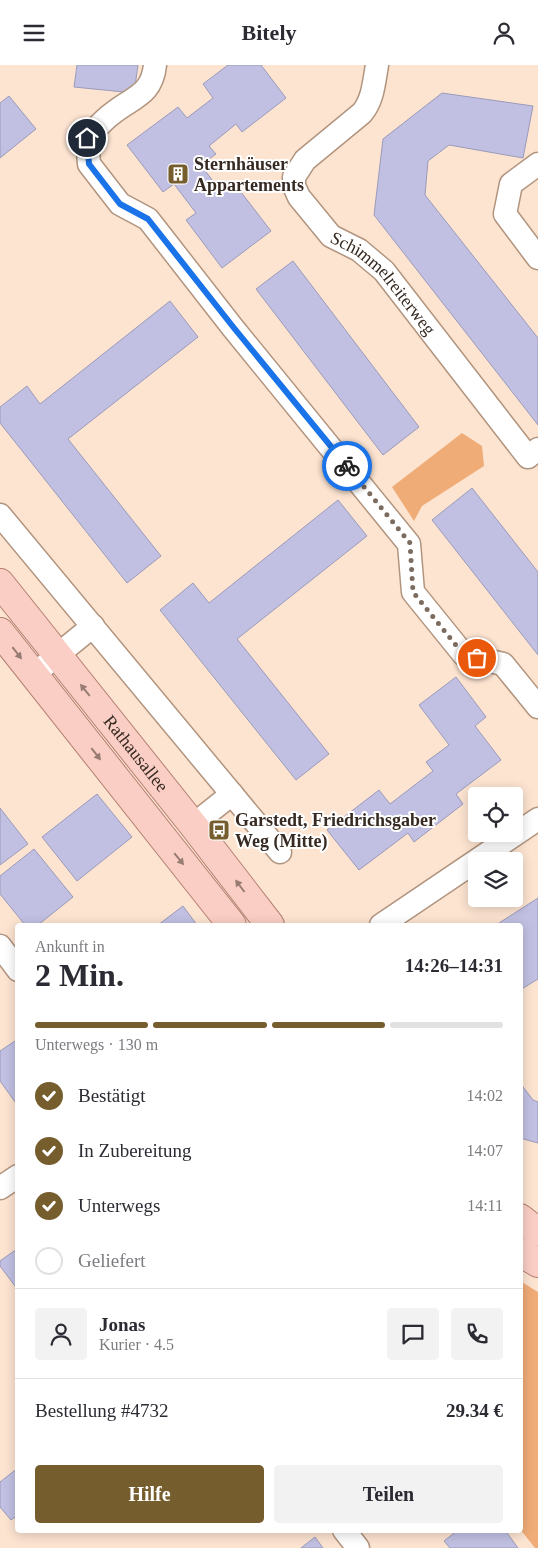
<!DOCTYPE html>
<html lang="de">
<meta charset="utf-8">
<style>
:root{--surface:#fff;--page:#f2f2f3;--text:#2b2b33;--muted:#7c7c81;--line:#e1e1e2;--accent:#755d2e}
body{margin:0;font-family:Georgia,serif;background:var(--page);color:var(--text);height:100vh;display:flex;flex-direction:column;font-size:19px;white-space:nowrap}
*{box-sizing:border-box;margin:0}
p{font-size:16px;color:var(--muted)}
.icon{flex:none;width:28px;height:28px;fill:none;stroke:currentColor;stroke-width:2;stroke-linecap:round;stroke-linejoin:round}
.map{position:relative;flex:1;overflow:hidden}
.details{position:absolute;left:15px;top:858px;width:508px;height:610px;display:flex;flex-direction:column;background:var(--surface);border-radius:5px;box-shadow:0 2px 12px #0003}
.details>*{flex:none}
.tools{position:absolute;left:468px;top:722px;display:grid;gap:10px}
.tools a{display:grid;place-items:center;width:55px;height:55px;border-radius:5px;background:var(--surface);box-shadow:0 2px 12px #0003;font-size:25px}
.pin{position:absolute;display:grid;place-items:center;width:42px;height:42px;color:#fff;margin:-21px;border:2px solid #fff;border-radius:50%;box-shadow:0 1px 5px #0007}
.courier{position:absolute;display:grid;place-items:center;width:50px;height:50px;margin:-25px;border:4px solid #1a73e8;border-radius:50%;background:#fff;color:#222;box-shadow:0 1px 6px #0007}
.headline em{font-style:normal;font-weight:600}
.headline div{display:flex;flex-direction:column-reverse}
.headline{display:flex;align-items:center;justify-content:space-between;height:85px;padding:0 20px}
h1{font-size:32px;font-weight:600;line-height:38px}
.bar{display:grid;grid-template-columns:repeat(4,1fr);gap:8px 5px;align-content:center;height:60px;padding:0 20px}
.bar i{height:6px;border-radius:4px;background:var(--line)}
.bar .on{background:var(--accent)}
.bar p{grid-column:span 4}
.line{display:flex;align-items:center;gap:12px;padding:0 20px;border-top:1px solid var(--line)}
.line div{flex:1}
.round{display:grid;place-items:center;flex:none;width:52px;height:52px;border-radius:5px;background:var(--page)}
ol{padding:0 20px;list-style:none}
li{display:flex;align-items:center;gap:15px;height:55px}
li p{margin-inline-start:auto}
li .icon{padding:5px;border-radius:50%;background:var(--accent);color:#fff;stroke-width:4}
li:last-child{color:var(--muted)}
li i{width:28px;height:28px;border:2px solid var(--line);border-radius:50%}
.action{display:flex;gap:10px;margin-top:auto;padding:10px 20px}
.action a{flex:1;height:58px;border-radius:5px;background:var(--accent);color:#fff;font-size:20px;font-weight:600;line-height:58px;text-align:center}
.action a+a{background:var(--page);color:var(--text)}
header{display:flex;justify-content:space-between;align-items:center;height:65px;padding:0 20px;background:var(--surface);font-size:22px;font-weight:600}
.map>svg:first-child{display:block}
.green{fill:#f0ac77}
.building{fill:#c1c0e2;stroke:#9b9aba}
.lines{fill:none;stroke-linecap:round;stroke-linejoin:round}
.minor-casing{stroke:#b1947e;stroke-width:25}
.major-casing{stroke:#b37f71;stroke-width:30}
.minor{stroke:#fff;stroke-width:22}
.major{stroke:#facec4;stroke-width:28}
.oneway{fill:#987c73}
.done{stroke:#7c6b5f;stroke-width:5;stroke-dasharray:0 9}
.route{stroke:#1a73e8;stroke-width:6}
.labels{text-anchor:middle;stroke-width:4;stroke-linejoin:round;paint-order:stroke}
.poi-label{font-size:18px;font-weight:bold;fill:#362a22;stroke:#fff;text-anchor:start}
.street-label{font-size:18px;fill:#362a22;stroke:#fff}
</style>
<header><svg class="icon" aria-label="menu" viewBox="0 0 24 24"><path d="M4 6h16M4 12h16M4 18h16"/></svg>Bitely<svg class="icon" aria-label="person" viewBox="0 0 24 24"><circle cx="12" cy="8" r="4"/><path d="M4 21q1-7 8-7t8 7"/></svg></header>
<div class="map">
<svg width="538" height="1483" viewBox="0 0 538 1483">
<rect width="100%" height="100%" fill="#fde4d1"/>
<g class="green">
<path d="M462,368L482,381L484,401L422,441L414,456L392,422Z"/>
<path d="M520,1216L538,1227V1483H535L520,1464Z"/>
</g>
<g class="building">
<path d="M77,0H138L134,28L74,22Z"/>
<path d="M228,0H261L286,33L242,67L236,59L209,81L216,89L201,100L221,127L234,118L271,166L222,203L186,155L196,148L174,119L163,127L127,80L178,42L187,53L213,33L203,19Z"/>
<path d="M442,28L533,41L523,93L449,80L428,96L425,130L538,273V360L374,150L383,74Z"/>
<path d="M9,31L36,64L0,93V38Z"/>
<path d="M293,196L419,362L383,390L256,224Z"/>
<path d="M170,236L198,272L68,374L161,491L127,518L0,358V342L27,321L40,339Z"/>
<path d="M472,423L538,507V590L432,455Z"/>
<path d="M338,435L367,471L237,574L329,689L296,715L160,545L193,518L209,538Z"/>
<path d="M456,612L486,652L475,661L501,695L456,729L463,739L414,777L408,768L359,805L327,765L379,725L390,739L433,706L426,697L449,680L419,640Z"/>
<path d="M97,729L132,772L77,816L42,772Z"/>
<path d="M0,743L28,779L0,800Z"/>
<path d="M34,784L73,832L38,860H25L0,829V811Z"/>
<path d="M538,833V914L520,925V860H496Z"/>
<path d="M183,841L197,860H158Z"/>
<path d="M18,974V1041L0,1016V986Z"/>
<path d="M520,1018L533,1035L538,1037V1078L520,1073Z"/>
<path d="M17,1184L18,1185V1225L0,1201V1196Z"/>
<path d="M18,1403V1450L11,1455L0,1442V1417Z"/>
<path d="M458,1465H505L518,1483H450L444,1476Z"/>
<path d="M315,1472L323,1483H301Z"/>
</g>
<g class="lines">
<g class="minor-casing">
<g id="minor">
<path d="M155,0C152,30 133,32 113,48C103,55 95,65 87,73L89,99L120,139L148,154L233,263L409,479L413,527L464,590L503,599L538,642"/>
<path id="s1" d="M377,0C374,17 373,35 362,48L305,95L294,112V121L299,132L331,171L359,185L384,206L528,392L538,384"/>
<path d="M538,99L511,119L505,149L538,193"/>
<path d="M0,450L280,787"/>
<path d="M33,610L93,561"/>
<path d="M193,760L232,729"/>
<path d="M381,860L538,754"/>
<path d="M0,881L18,905"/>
<path d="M0,1123L18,1111"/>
<path d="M344,1465L358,1483"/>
</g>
</g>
<g class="major-casing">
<g id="major">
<path id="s2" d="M0,518L193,760L270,860"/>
<path d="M0,567L232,860"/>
<path d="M520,1153L538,1167"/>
<path d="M520,1187L538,1198"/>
</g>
</g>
<use href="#minor" class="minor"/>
<use href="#major" class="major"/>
</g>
<defs><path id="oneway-solid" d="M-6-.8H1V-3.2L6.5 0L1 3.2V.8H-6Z" transform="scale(1.25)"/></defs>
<g class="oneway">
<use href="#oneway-solid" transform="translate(17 588) rotate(52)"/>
<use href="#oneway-solid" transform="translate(85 625) rotate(-129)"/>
<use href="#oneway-solid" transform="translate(96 689) rotate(52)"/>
<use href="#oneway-solid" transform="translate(179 794) rotate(51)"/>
<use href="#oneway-solid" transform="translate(240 821) rotate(-127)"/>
</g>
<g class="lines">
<path class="done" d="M347,401L410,478L413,527L464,590L477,593"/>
<path class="route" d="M87,73L89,99L120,139L148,154L234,263L347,401"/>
</g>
<defs>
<g id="building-square" transform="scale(1.125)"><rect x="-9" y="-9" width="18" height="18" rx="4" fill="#755d2e" stroke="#fff"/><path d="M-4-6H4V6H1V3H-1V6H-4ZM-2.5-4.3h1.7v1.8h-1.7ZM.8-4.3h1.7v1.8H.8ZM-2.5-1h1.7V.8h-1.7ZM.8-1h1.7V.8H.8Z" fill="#fff"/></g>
<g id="bus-square" transform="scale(1.125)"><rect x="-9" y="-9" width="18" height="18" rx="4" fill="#755d2e" stroke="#fff"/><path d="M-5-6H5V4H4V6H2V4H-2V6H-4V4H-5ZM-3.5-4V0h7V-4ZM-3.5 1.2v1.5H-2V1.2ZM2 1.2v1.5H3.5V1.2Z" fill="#fff"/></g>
</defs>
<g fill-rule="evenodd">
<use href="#building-square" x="178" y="109"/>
<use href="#bus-square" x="219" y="765"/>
</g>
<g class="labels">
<g class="poi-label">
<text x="194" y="105">Sternhäuser<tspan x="194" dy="21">Appartements</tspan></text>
<text x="235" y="761">Garstedt, Friedrichsgaber<tspan x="235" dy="21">Weg (Mitte)</tspan></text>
</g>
<g class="street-label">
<text dy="6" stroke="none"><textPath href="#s1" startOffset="288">Schimmelreiterweg</textPath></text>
<text dy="6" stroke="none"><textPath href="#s2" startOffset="218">Rathausallee</textPath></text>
</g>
</g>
</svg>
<div class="tools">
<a><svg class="icon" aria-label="locate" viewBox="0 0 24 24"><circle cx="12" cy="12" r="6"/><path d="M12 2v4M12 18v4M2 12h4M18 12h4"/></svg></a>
<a><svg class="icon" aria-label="layers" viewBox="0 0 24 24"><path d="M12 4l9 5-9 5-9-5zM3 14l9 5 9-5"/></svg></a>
</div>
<div class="pin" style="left:477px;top:593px;background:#ea580c"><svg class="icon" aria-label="bag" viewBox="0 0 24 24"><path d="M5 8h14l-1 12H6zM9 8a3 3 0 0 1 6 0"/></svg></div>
<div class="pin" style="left:87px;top:73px;background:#1f2937"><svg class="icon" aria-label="home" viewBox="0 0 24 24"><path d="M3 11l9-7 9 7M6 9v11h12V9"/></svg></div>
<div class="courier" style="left:347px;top:401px"><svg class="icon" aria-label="bike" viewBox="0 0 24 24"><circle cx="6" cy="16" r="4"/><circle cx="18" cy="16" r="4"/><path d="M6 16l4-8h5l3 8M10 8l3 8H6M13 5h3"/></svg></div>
<section class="details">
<div class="headline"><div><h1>2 Min.</h1><p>Ankunft in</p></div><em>14:26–14:31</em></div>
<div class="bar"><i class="on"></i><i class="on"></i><i class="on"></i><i></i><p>Unterwegs · 130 m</p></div>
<ol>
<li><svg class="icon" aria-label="check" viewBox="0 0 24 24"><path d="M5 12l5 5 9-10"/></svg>Bestätigt<p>14:02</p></li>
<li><svg class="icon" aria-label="check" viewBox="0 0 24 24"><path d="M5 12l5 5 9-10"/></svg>In Zubereitung<p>14:07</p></li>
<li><svg class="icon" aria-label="check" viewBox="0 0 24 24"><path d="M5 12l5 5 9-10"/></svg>Unterwegs<p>14:11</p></li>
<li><i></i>Geliefert</li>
</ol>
<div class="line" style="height:90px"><a class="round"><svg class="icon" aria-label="person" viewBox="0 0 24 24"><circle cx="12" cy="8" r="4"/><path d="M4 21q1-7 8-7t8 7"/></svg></a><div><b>Jonas</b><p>Kurier · 4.5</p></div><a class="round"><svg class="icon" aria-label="chat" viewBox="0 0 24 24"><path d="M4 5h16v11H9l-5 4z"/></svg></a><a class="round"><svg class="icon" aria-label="phone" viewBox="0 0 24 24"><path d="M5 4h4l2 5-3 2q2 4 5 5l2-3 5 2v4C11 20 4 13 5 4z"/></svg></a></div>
<div class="line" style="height:65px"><div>Bestellung #4732</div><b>29.34 €</b></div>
<div class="action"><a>Hilfe</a><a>Teilen</a></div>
</section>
</div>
